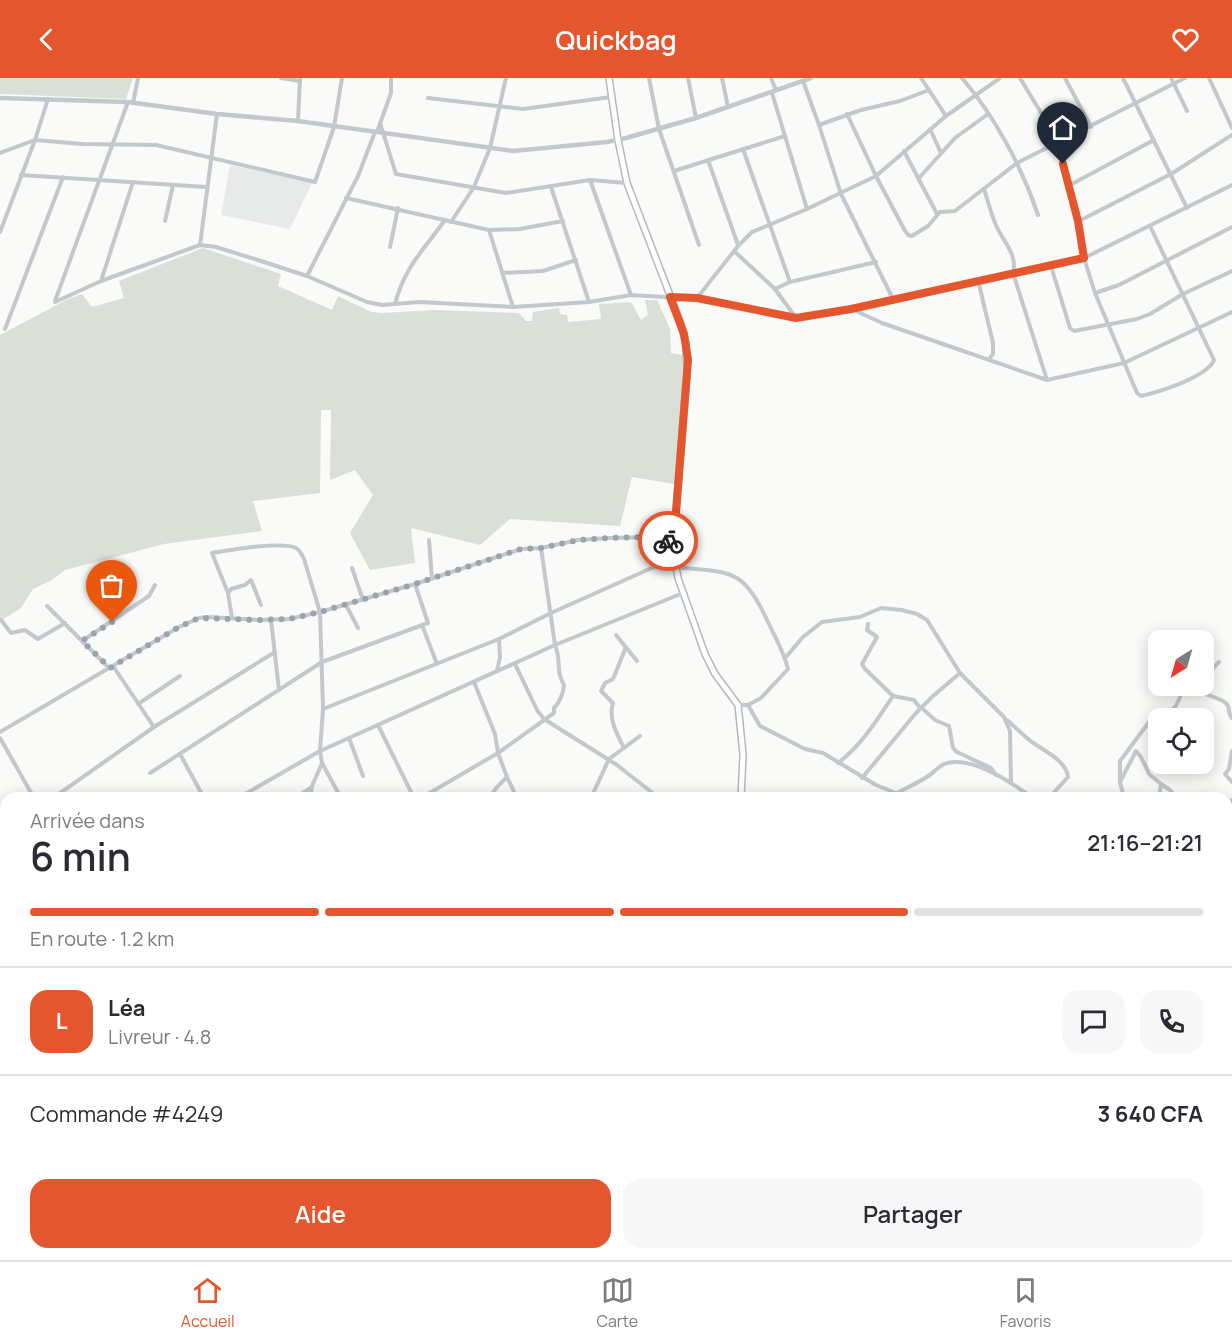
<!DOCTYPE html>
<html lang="fr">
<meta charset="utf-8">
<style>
:root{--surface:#fff;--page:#f7f7f7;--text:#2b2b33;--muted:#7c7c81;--line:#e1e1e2;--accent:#e4572e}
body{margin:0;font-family:Manrope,sans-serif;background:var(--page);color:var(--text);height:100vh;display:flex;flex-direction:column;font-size:22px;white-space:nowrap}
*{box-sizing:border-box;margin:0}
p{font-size:20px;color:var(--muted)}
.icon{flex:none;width:33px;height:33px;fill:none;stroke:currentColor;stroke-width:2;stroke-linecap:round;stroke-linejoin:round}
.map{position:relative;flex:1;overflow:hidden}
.drawer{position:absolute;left:0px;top:714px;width:1233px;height:468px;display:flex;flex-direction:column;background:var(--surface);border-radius:18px 18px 0 0;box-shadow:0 3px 15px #0003}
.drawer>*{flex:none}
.needle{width:39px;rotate:217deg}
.fabs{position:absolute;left:1148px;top:552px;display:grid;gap:12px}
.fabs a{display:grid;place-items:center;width:66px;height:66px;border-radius:12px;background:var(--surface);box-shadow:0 3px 15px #0003;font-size:30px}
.pin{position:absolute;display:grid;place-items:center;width:51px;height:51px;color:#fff;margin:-62px -26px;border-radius:50% 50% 50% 0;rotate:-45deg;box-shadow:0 0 6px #0007}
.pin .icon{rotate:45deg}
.courier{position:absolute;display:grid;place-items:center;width:60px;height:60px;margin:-30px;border:4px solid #e4572e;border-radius:50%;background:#fff;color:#222;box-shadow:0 2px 8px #0007}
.overview em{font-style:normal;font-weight:600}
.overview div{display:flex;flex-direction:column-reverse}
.overview{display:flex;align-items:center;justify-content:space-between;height:102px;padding:0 30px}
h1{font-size:39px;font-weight:600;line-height:45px}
.bar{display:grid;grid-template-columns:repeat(4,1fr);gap:9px 6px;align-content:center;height:72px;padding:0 30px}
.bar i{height:8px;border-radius:4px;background:var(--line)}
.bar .active{background:var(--accent)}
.bar p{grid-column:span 4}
.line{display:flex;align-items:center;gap:15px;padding:0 30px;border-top:2px solid var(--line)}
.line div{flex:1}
.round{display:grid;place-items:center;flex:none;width:63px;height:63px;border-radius:18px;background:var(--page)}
.cta{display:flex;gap:12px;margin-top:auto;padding:12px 30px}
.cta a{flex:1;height:69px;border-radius:18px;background:var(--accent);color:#fff;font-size:24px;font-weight:600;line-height:69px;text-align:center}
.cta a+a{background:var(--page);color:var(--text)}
header{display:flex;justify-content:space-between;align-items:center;height:78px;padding:0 30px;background:var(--accent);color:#fff;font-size:27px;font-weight:600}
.tab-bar{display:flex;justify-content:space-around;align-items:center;height:84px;border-top:2px solid var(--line);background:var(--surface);font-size:16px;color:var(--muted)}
.tab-bar a{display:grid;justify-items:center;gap:3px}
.tab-bar .active{color:var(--accent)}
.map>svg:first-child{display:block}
.built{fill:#e8e9e9}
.green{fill:#dadfd7}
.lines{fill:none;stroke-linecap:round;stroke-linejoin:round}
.secondary-casing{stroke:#b3babf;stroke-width:8}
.minor{stroke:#c3c8cc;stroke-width:4}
.tertiary{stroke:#c3c8cc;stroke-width:4.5}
.secondary{stroke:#fff;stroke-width:5}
.done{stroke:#99a4ac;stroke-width:6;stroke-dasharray:0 10.8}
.route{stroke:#e4572e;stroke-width:8}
</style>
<header><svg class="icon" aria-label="back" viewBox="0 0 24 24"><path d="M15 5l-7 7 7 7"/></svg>Quickbag<svg class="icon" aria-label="heart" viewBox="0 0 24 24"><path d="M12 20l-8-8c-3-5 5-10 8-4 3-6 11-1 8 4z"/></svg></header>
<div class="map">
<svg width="1232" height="1182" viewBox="0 0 1232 1182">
<rect width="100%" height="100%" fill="#fafaf8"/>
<path class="built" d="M230,87L312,105L290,151L221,137Z"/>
<g class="green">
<path d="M0,0H133L126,21L0,16Z"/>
<path d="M203,170L281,196L278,208L332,232L338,218L371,234L382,235L435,232L519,235L526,243H532L533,234L559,230L560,236L567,237L568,244L601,241L599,226L631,224L641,242L648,237L645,222H657L670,251L671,275L683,277L682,302L684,308L674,406L632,399L620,448L510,441L480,467L411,450L415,485L370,492L350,455L373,417L355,392L330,402L331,332H321L320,415L253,423L262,453L164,466L65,492L52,502L33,511L21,530L0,543V257L66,222L82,216L92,229L124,220L119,203Z"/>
</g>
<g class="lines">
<g class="secondary-casing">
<g id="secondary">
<path d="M609,0L618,62L627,105L681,246L686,266L687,294L673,472L678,500L705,576L715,596L738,627L743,676L741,720"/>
<path d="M824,1176L825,1182"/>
</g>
</g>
<g class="minor">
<path d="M281,0L300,3"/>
<path d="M649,0L659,51L699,167"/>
<path d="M688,0L696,40"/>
<path d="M722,0L728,29"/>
<path d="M771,0L776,12"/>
<path d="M921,0L946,38"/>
<path d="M962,0C995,39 1022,89 1038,137"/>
<path d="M1020,0L1052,53L1070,107L1079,143L1084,180L1095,215L1137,315L1141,318C1159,314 1207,299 1214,282L1150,148"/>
<path d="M1065,0L1091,49"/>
<path d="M1123,0L1187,130"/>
<path d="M1171,0L1187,33"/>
<path d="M1209,0L1232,50"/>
<path d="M803,3L819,47L841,116L893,221"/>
<path d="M772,15L807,131"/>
<path d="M428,20L523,31L611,19"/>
<path d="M133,25L138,0"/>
<path d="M847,36L876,98L904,151L908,157L912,158L928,148L940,134L955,133L1017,85L1185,0"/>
<path d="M298,43L300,0"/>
<path d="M380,45L396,96L506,115L590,102L627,105"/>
<path d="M819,47L861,32L900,23L929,12"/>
<path d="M930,51L941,75"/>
<path d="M377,54L391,15V0"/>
<path d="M743,71L790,204"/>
<path d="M904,73L937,136"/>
<path d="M0,75L35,62L82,66L156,67L315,104L334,49L342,0"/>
<path d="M708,82L738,167"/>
<path d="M674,93L785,58"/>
<path d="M21,97L206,109"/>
<path d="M919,100L955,60L988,36"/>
<path d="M590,102L631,217"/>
<path d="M1070,107L1154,62"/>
<path d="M551,109L589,224"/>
<path d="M984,111C988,123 991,136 996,147C1003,164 1018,176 1013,195L1047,302"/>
<path d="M346,120L489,152L520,151L563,143"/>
<path d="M165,143L173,107"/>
<path d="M1079,143L1171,96L1232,57"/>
<path d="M451,144L474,109L490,70L506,0"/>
<path d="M489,152L513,229"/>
<path d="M0,154L35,62L48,21"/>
<path d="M200,167L217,36"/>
<path d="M390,169L398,130"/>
<path d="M734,173L775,211L796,240"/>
<path d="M1051,188L1070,250L1074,253L1137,241L1150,236L1183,216L1232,193"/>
<path d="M502,195L543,193L576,182"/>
<path d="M307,198L358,98L375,54"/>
<path d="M978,202L993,265V276L989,281"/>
<path d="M101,203L133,104"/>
<path d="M775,211L790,204L876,184"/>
<path d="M1095,215L1119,207L1232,149"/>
<path d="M697,220L738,168L752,154L807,131L876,98L946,38L1000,0"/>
<path d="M55,223L128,24"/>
<path d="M55,224L101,203L200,167L216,169L261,183L307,198L367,224L382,227L419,224L513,229L589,224L631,217L697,221L796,240L851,231L1084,180L1232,107"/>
<path d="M395,226C405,188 423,173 445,142"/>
<path d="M854,232L882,245L1047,302L1124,285L1232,234"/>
<path d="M5,251L63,99"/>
<path d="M429,462L432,501"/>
<path d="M675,489C732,495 742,489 768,544C775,559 784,574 788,591L761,620L748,627"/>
<path d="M352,490L363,522"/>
<path d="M229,514L231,511L245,507L251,502L261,527"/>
<path d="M346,527L358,550"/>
<path d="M47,528L109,590"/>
<path d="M232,540L228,515L212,475C228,472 282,463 296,470C300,472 302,477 304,481L320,534L323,631L320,673L322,685L312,708L310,720"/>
<path d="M1,542L11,555L25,552L38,561L65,545"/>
<path d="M271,542L279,612"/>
<path d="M868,546L867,552L877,559L862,586L865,591L893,618L914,622L920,630"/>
<path d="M422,547L437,586"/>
<path d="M616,557L637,583"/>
<path d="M82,563L149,518L155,507"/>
<path d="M785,580L803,559L822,544L860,539L881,530L902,532L917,536L927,542L960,595L1004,639L1010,653L1011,705"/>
<path d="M515,586L537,632L544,641L617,687L659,720"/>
<path d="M113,588L154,649"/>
<path d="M497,593L500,579L499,561"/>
<path d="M1203,596L1209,594L1219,584"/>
<path d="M1185,608C1195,615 1220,618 1227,626C1230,630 1228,636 1232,640"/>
<path d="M138,626L180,598"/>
<path d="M738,627H748L760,648L805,671L823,675L876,707L908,720"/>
<path d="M323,631L499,561L551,535L674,480"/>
<path d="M924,632L935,642L949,648L953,670L957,674L991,690L996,697"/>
<path d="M1007,642C1014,648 1021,655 1028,661C1041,672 1066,681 1068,699L1049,720"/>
<path d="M378,647L414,720"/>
<path d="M0,654L179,549L199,540L207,539L259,542L289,541L320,534L415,506L521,471L541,470L578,462L609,460L652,459L673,464"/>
<path d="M0,660L34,720"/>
<path d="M349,660L363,698"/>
<path d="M624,670C617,656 608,641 613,625L601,613L605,605L613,601L626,569"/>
<path d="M1232,673L1229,691L1225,696L1232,704"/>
<path d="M180,676L204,720"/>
<path d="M322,685L341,720"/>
<path d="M838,685C861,668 877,642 893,618"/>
<path d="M150,695L322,584L428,545L415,506"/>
<path d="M507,699L517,720"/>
<path d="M862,700L916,635L932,619L960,595"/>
<path d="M1121,702L1136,673L1141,679L1149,696L1161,706L1159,720"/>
<path d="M1161,706L1170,712L1177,720"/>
<path d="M897,715C908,709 920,704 930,697C935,693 938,689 944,686C971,676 1012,705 1033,720"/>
<path d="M53,720L154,649L275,574"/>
<path d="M238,720L320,673L555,567L683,515"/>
<path d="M295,720L312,709"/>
<path d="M421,720L498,675L495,656L474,604"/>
<path d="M489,720L497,709L507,699L498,675L554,635V630C561,623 563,616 564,607C555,592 562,584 555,567L541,470"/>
<path d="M591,720L609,681L640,658"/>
<path d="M1124,720L1120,704V683L1155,636C1177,635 1177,627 1184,608"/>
<path d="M1227,729L1232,722"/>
<path d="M0,741L5,749"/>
<path d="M0,787L6,783"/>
<path d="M1227,798H1232"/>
<path d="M0,830L6,826"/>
<path d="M0,866L6,863"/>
<path d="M0,872L6,883"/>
<path d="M0,986L6,992"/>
<path d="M1227,1067L1232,1072"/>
<path d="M0,1084H6"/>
<path d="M0,1127L6,1122"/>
<path d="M158,1176L166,1182"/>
<path d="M196,1176L204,1182"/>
<path d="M272,1176L280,1182"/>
<path d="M545,1176L553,1182"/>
<path d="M610,1176V1182"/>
<path d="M846,1176L856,1182"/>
<path d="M981,1176L989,1182"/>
<path d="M1095,1176L1096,1182"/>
<path d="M464,1177L479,1182"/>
<path d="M1144,1177L1149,1182"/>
<path d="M225,1181L229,1176"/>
<path d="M18,1182L23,1176"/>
<path d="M97,1182L104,1180L110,1182"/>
<path d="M180,1182L186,1176"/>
<path d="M595,1182L604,1176"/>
<path d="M906,1182L914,1176"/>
</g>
<path class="tertiary" d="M0,20L128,24L217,36L298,43L513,73L607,64L626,60L696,40L811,0"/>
<use href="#secondary" class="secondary"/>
</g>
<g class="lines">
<path class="done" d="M112,544L82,563L110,590L179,549L199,540L259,542L289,541L320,534L415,506L521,471L541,470L578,462L609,460L652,459L668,463"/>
<path class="route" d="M668,463L673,464L675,447L688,282L684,256L670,219L697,220L796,240L851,231L1084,180L1078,143L1063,86"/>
</g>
</svg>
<div class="fabs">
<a><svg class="needle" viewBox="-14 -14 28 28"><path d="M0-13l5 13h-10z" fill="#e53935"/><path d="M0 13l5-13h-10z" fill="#7c7c81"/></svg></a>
<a><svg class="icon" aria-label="locate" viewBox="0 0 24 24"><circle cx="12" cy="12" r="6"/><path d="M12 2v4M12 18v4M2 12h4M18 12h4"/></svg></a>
</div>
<div class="pin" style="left:112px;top:544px;background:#ea580c"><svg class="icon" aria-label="bag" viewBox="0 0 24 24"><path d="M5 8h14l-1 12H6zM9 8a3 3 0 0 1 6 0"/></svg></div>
<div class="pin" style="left:1063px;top:86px;background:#1f2937"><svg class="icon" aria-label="home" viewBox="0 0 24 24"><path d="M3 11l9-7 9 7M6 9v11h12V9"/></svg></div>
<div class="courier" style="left:668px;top:463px"><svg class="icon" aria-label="bike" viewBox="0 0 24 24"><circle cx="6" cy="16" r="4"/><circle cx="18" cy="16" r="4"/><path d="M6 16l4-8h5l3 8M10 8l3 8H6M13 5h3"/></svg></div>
<section class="drawer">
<div class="overview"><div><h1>6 min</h1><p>Arrivée dans</p></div><em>21:16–21:21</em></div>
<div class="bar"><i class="active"></i><i class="active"></i><i class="active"></i><i></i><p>En route · 1.2 km</p></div>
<div class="line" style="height:108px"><b class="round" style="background:var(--accent);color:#fff">L</b><div><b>Léa</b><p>Livreur · 4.8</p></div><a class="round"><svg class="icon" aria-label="chat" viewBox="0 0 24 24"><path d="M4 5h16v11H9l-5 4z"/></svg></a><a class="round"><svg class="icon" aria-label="phone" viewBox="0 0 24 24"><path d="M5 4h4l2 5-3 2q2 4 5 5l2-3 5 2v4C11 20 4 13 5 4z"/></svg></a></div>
<div class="line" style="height:78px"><div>Commande #4249</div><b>3 640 CFA</b></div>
<div class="cta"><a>Aide</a><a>Partager</a></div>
</section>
</div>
<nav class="tab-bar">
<a class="active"><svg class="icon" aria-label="home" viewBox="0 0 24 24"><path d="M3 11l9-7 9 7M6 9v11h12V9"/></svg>Accueil</a>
<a><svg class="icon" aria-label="map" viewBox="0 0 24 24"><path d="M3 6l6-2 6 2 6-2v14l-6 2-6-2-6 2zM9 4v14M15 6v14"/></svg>Carte</a>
<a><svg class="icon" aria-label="saved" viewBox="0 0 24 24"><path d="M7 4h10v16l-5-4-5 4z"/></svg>Favoris</a>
</nav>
